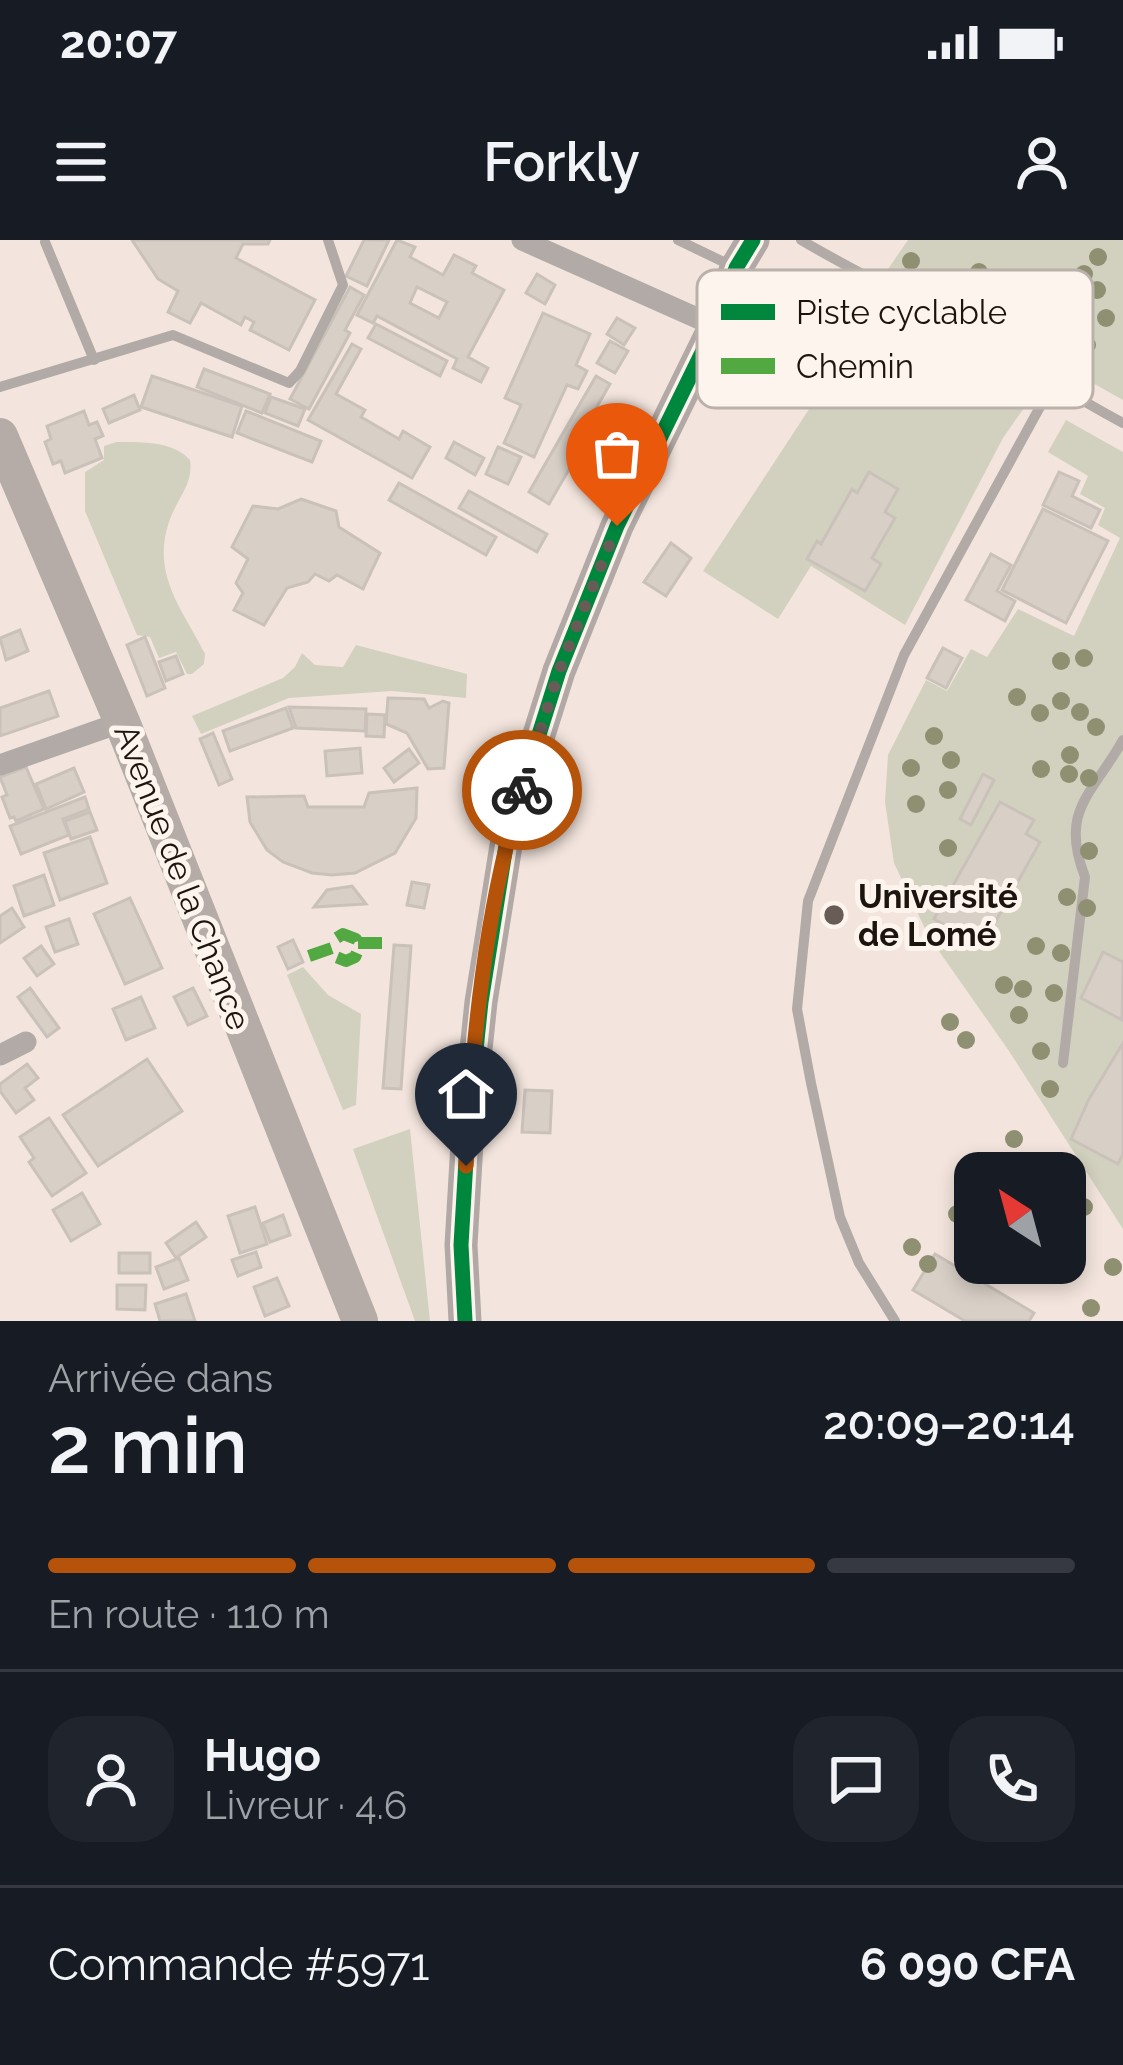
<!DOCTYPE html>
<html lang="fr">
<meta charset="utf-8">
<style>
:root{--surface:#171b24;--page:#20242c;--text:#f1f3f6;--muted:#9ea1a6;--line:#363941;--accent:#b45309}
body{margin:0;font-family:Raleway,sans-serif;background:var(--page);color:var(--text);height:100vh;display:flex;flex-direction:column;font-size:45px;white-space:nowrap}
*{box-sizing:border-box;margin:0}
p{font-size:39px;color:var(--muted)}
.icon{flex:none;width:66px;height:66px;fill:none;stroke:currentColor;stroke-width:2;stroke-linecap:round;stroke-linejoin:round}
.map{position:relative;height:1081px;overflow:hidden}
.panel{display:flex;flex-direction:column;background:var(--surface);flex:1}
.panel>*{flex:none}
.needle{width:78px;rotate:324deg}
.buttons{position:absolute;left:954px;top:912px;display:grid;gap:24px}
.buttons a{display:grid;place-items:center;width:132px;height:132px;border-radius:24px;background:var(--surface);box-shadow:0 6px 18px #0003;font-size:60px}
.pin{position:absolute;display:grid;place-items:center;width:102px;height:102px;color:#fff;margin:-123px -51px;border-radius:50% 50% 50% 0;rotate:-45deg;box-shadow:0 0 12px #0007}
.pin .icon{rotate:45deg}
.courier{position:absolute;display:grid;place-items:center;width:120px;height:120px;margin:-60px;border:9px solid #b45309;border-radius:50%;background:#fff;color:#222;box-shadow:0 3px 15px #0007}
.summary em{font-style:normal;font-weight:600}
.summary div{display:flex;flex-direction:column-reverse}
.summary{display:flex;align-items:center;justify-content:space-between;height:204px;padding:0 48px}
h1{font-size:78px;font-weight:600;line-height:90px}
.bar{display:grid;grid-template-columns:repeat(4,1fr);gap:18px 12px;align-content:center;height:144px;padding:0 48px}
.bar i{height:15px;border-radius:9px;background:var(--line)}
.bar .selected{background:var(--accent)}
.bar p{grid-column:span 4}
.line{display:flex;align-items:center;gap:30px;padding:0 48px;border-top:3px solid var(--line)}
.line div{flex:1}
.round{display:grid;place-items:center;flex:none;width:126px;height:126px;border-radius:36px;background:var(--page)}
.status{display:flex;justify-content:space-between;align-items:center;height:84px;padding:0 60px;background:var(--surface);direction:ltr}
.status svg{height:33px;fill:currentColor}
header{display:flex;justify-content:space-between;align-items:center;height:156px;padding:0 48px;background:var(--surface);font-size:54px;font-weight:600}
.map>svg:first-child{display:block}
.green{fill:#d2d1bf}
.building{fill:#d8d0c7;stroke:#cac2ba;stroke-width:3;fill-rule:evenodd}
.lines{fill:none;stroke-linecap:round;stroke-linejoin:round}
.lane{stroke:#b1aaa7;stroke-width:10}
.street{stroke:#b1aaa7;stroke-width:21}
.secondary{stroke:#b2a9a6;stroke-width:33}
.primary{stroke:#b5aca7;stroke-width:36}
.quiet{stroke:#52a841;stroke-width:12;stroke-dasharray:24 12;stroke-linecap:butt}
.cycleway-casing{stroke:#fef4ee;stroke-width:22}
.cycleway{stroke:#00873e;stroke-width:15}
.tree{fill:#8f9072}
.done{stroke:#675d56;stroke-width:12;stroke-dasharray:0 21.6}
.route{stroke:#b45309;stroke-width:15}
.poi-dot{fill:#675d56;stroke:#fef4ee;stroke-width:4.5}
.labels{text-anchor:middle;stroke-width:10;stroke-linejoin:round;paint-order:stroke}
.street-label{font-size:33px;fill:#1c140e;stroke:#fef4ee}
.poi-label{font-size:33px;font-weight:bold;fill:#1c140e;stroke:#fef4ee;text-anchor:start}
.key{fill:#fef4ee;stroke:#bab1ab;stroke-width:3}
.key-label{font-size:33px;fill:#1c140e}
</style>
<div class="status"><b>20:07</b><svg viewBox="0 0 49 12"><path d="M0 12V9h3v3zM5 12V6h3v6zM10 12V3h3v9zM15 12V0h3v12zM26 1h20v11H26zM47 4h2v5h-2z"/></svg></div>
<header><svg class="icon" aria-label="menu" viewBox="0 0 24 24"><path d="M4 6h16M4 12h16M4 18h16"/></svg>Forkly<svg class="icon" aria-label="person" viewBox="0 0 24 24"><circle cx="12" cy="8" r="4"/><path d="M4 21q1-7 8-7t8 7"/></svg></header>
<div class="map">
<svg width="1123" height="1081" viewBox="0 0 1123 1081">
<rect width="100%" height="100%" fill="#f3e5dd"/>
<g class="green">
<path d="M908,0H1123V160L888,29Z"/>
<path d="M876,67L1020,150L1024,168L1003,198L905,385L811,326L778,379L703,331Z"/>
<path d="M1066,180L1123,212V989L1009,811L929,697L894,623L885,562L888,515L926,440L947,451L971,409L987,417L1018,369L1074,396L1120,298L1098,285L1105,268L1080,254L1088,236L1048,212Z"/>
<path d="M117,202C142,202 173,201 190,220C194,244 176,260 169,282C151,335 183,370 205,414L204,424L192,434H187L176,412L159,418L150,397L137,395L85,271V232L104,220V206Z"/>
<path d="M356,405L467,434L466,458L392,451L289,458L201,494L192,476L283,438L295,427L302,413L315,425L343,427Z"/>
<path d="M303,727L328,755L361,774L356,865L343,870L287,735Z"/>
<path d="M410,889L430,1081H415L353,909Z"/>
</g>
<g class="building">
<path d="M132,0H270L268,4H243L236,18L315,60L289,110L250,90L254,82L245,77L241,85L201,63L190,83L168,72L178,51L158,39Z"/>
<path d="M364,0H389L367,46L346,36Z"/>
<path d="M397,0L415,7L410,17L443,35L454,15L476,26L472,33L504,50L468,117L488,128L481,142L453,128L457,119L377,76L373,83L357,75ZM417,47L447,62L439,78L410,63Z"/>
<path d="M537,34L555,45L545,64L526,53Z"/>
<path d="M350,47L364,55L345,90L350,93L309,169L290,159Z"/>
<path d="M543,73L590,94L576,125L587,131L578,149L567,145L534,217L504,203L521,165L505,158Z"/>
<path d="M617,78L635,88L624,105L607,94Z"/>
<path d="M376,84L447,121L440,136L368,98Z"/>
<path d="M610,101L628,111L615,133L597,123Z"/>
<path d="M352,104L361,109L336,154L365,170L361,177L399,199L403,191L430,207L412,238L308,180Z"/>
<path d="M204,129L270,154L262,173L197,147Z"/>
<path d="M152,136L242,166L232,197L141,167Z"/>
<path d="M596,136L610,144L573,208L579,212L549,264L529,252Z"/>
<path d="M134,155L140,170L109,183L103,169Z"/>
<path d="M271,157L305,169L298,186L265,173Z"/>
<path d="M84,171L89,185L97,182L103,196L95,199L102,218L65,233L61,221L53,224L45,202L51,199L47,186Z"/>
<path d="M246,171L321,201L312,222L237,193Z"/>
<path d="M454,202L484,218L475,235L446,218Z"/>
<path d="M498,207L521,217L508,244L486,234Z"/>
<path d="M869,232L898,249L885,272L895,278L872,318L881,324L865,351L807,319L817,301L821,304L852,249L857,253Z"/>
<path d="M1059,232L1079,241L1072,256L1100,270L1091,288L1043,265Z"/>
<path d="M399,243L496,297L486,315L389,260Z"/>
<path d="M469,251L547,294L537,312L459,268Z"/>
<path d="M301,259L336,271L339,287L380,313L363,349L337,335L329,341L315,334L308,342L287,348L264,385L234,370L243,353L236,343L248,319L232,307L253,266L278,269Z"/>
<path d="M1043,269L1108,301L1066,383L1002,350Z"/>
<path d="M671,303L691,318L666,356L644,342Z"/>
<path d="M991,314L1011,325L997,351L1015,361L1005,381L966,360Z"/>
<path d="M20,390L28,411L6,420L0,398Z"/>
<path d="M145,397L165,448L147,456L127,405Z"/>
<path d="M943,408L962,418L946,448L927,438Z"/>
<path d="M176,416L183,434L166,441L159,422Z"/>
<path d="M49,451L58,476L0,496V468Z"/>
<path d="M388,458L424,459L429,468L443,461L449,463L444,528L428,529L407,493L386,484Z"/>
<path d="M289,467L366,469L365,491L296,488Z"/>
<path d="M286,468L293,488L230,511L223,491Z"/>
<path d="M367,474L385,475L384,497L366,496Z"/>
<path d="M213,493L232,539L219,545L200,499Z"/>
<path d="M360,508L362,533L327,536L325,511Z"/>
<path d="M409,509L419,523L394,542L384,528Z"/>
<path d="M26,527L44,569L16,581L14,577L10,578L2,557L7,555L0,537Z"/>
<path d="M74,528L84,552L46,569L36,544Z"/>
<path d="M983,534L994,540L971,585L960,579Z"/>
<path d="M417,548L416,578L395,613L355,633L332,635L312,633L283,622L267,610L250,582L247,557L304,556L308,567H364L369,553Z"/>
<path d="M85,557L89,569L63,579L69,595L21,614L10,586Z"/>
<path d="M1000,562L1034,580L1026,594L1040,602L982,706L934,679Z"/>
<path d="M90,572L97,590L71,599L65,581Z"/>
<path d="M90,597L107,643L60,660L44,613Z"/>
<path d="M44,635L54,665L24,676L14,646Z"/>
<path d="M412,642L429,645L424,668L407,665Z"/>
<path d="M352,646L366,664L314,667L327,650Z"/>
<path d="M130,658L162,728L125,744L94,674Z"/>
<path d="M12,668L24,687L0,703V676Z"/>
<path d="M69,679L78,704L55,712L46,687Z"/>
<path d="M293,700L303,722L288,729L278,707Z"/>
<path d="M394,705L411,706L401,849L383,848Z"/>
<path d="M41,706L54,724L37,736L24,718Z"/>
<path d="M1103,712L1123,722L1122,780L1081,758Z"/>
<path d="M30,748L59,788L47,797L18,757Z"/>
<path d="M193,748L207,776L188,785L174,757Z"/>
<path d="M141,757L155,788L126,800L113,769Z"/>
<path d="M1123,803V914L1118,924L1071,899L1089,859Z"/>
<path d="M147,819L182,871L98,926L63,875Z"/>
<path d="M27,824L38,838L25,848L34,860L16,873L0,851V844Z"/>
<path d="M525,850L552,851L550,893L522,892Z"/>
<path d="M49,878L86,933L52,956L29,922L34,918L20,897Z"/>
<path d="M82,953L100,984L71,1001L53,970Z"/>
<path d="M255,967L267,1004L240,1013L228,976Z"/>
<path d="M283,975L290,995L270,1002L263,983Z"/>
<path d="M196,982L206,997L176,1018L166,1003Z"/>
<path d="M256,1012L261,1027L238,1036L232,1020Z"/>
<rect x="119" y="1013" width="31" height="20"/>
<path d="M935,1014L1034,1073L1029,1081H965L913,1050Z"/>
<path d="M179,1018L188,1040L164,1049L156,1027Z"/>
<path d="M277,1038L289,1066L265,1076L254,1047Z"/>
<path d="M117,1045H146L145,1070L117,1069Z"/>
<path d="M186,1054L195,1081H160L155,1064Z"/>
</g>
<g class="lines">
<g class="lane">
<path d="M678,0L734,27"/>
<path d="M801,0C857,33 916,61 972,93C1023,123 1071,156 1123,183"/>
<path d="M45,2L94,120"/>
<path d="M0,147L173,95L289,143L300,131L343,45L328,0"/>
<path d="M1063,823L1085,637C1059,570 1092,555 1123,500"/>
<path d="M895,1081L859,1023L840,977L811,843L797,769L808,661L904,415L1052,145"/>
</g>
<g class="street">
<path d="M522,0L715,86"/>
<path d="M0,525L122,482"/>
<path d="M0,815L26,802"/>
</g>
<path class="secondary" d="M465,1081L461,1005L468,886L481,762L508,593L559,431L617,286L715,86L736,28L753,0"/>
<path class="primary" d="M0,196L122,482L360,1081"/>
<g class="quiet">
<path d="M358,703H386"/>
<path d="M309,716L332,708L335,699L343,694L356,699L359,708L355,717L346,721L336,717L332,708"/>
</g>
<g class="cycleway-casing">
<path id="cycleway" d="M465,1081L461,1005L468,886L481,762L508,593L559,431L617,286L715,86L736,28L753,0"/>
</g>
<use href="#cycleway" class="cycleway"/>
</g>
<g class="tree">
<circle cx="1098" cy="17" r="9"/>
<circle cx="911" cy="21" r="9"/>
<circle cx="979" cy="32" r="9"/>
<circle cx="1084" cy="34" r="9"/>
<circle cx="956" cy="38" r="9"/>
<circle cx="1097" cy="50" r="9"/>
<circle cx="1106" cy="78" r="9"/>
<circle cx="1087" cy="105" r="9"/>
<circle cx="1084" cy="418" r="9"/>
<circle cx="1061" cy="421" r="9"/>
<circle cx="1017" cy="457" r="9"/>
<circle cx="1061" cy="461" r="9"/>
<circle cx="1080" cy="472" r="9"/>
<circle cx="1040" cy="473" r="9"/>
<circle cx="1096" cy="487" r="9"/>
<circle cx="934" cy="496" r="9"/>
<circle cx="1070" cy="515" r="9"/>
<circle cx="951" cy="520" r="9"/>
<circle cx="911" cy="528" r="9"/>
<circle cx="1041" cy="529" r="9"/>
<circle cx="1069" cy="534" r="9"/>
<circle cx="1089" cy="538" r="9"/>
<circle cx="948" cy="550" r="9"/>
<circle cx="916" cy="564" r="9"/>
<circle cx="948" cy="608" r="9"/>
<circle cx="1089" cy="611" r="9"/>
<circle cx="1067" cy="657" r="9"/>
<circle cx="1087" cy="668" r="9"/>
<circle cx="1036" cy="706" r="9"/>
<circle cx="1061" cy="713" r="9"/>
<circle cx="1004" cy="745" r="9"/>
<circle cx="1023" cy="749" r="9"/>
<circle cx="1054" cy="753" r="9"/>
<circle cx="1019" cy="775" r="9"/>
<circle cx="950" cy="782" r="9"/>
<circle cx="966" cy="800" r="9"/>
<circle cx="1041" cy="811" r="9"/>
<circle cx="1050" cy="849" r="9"/>
<circle cx="1014" cy="899" r="9"/>
<circle cx="1084" cy="967" r="9"/>
<circle cx="957" cy="974" r="9"/>
<circle cx="912" cy="1007" r="9"/>
<circle cx="928" cy="1024" r="9"/>
<circle cx="1113" cy="1027" r="9"/>
<circle cx="1091" cy="1068" r="9"/>
</g>
<g class="lines">
<path class="done" d="M522,550L559,431L617,286"/>
<path class="route" d="M466,926C472,801 485,669 522,550"/>
</g>
<circle class="poi-dot" cx="834" cy="675" r="12"/>
<g class="labels">
<g class="street-label">
<text transform="translate(183 637) rotate(69)" y="12">Avenue de la Chance</text>
</g>
<g class="poi-label">
<text x="858" y="668">Université<tspan x="858" dy="38">de Lomé</tspan></text>
</g>
</g>
<rect x="697" y="30" width="396" height="138" rx="18" class="key"/>
<rect x="721" y="64" width="54" height="16" fill="#00873e"/>
<rect x="721" y="118" width="54" height="16" fill="#52a841"/>
<g class="key-label">
<text x="796" y="84">Piste cyclable</text>
<text x="796" y="138">Chemin</text>
</g>
</svg>
<div class="buttons">
<a><svg class="needle" viewBox="-14 -14 28 28"><path d="M0-13l5 13h-10z" fill="#e53935"/><path d="M0 13l5-13h-10z" fill="#9ea1a6"/></svg></a>
</div>
<div class="pin" style="left:617px;top:286px;background:#ea580c"><svg class="icon" aria-label="bag" viewBox="0 0 24 24"><path d="M5 8h14l-1 12H6zM9 8a3 3 0 0 1 6 0"/></svg></div>
<div class="pin" style="left:466px;top:926px;background:#1f2937"><svg class="icon" aria-label="home" viewBox="0 0 24 24"><path d="M3 11l9-7 9 7M6 9v11h12V9"/></svg></div>
<div class="courier" style="left:522px;top:550px"><svg class="icon" aria-label="bike" viewBox="0 0 24 24"><circle cx="6" cy="16" r="4"/><circle cx="18" cy="16" r="4"/><path d="M6 16l4-8h5l3 8M10 8l3 8H6M13 5h3"/></svg></div>
</div>
<section class="panel">
<div class="summary"><div><h1>2 min</h1><p>Arrivée dans</p></div><em>20:09–20:14</em></div>
<div class="bar"><i class="selected"></i><i class="selected"></i><i class="selected"></i><i></i><p>En route · 110 m</p></div>
<div class="line" style="height:216px"><a class="round"><svg class="icon" aria-label="person" viewBox="0 0 24 24"><circle cx="12" cy="8" r="4"/><path d="M4 21q1-7 8-7t8 7"/></svg></a><div><b>Hugo</b><p>Livreur · 4.6</p></div><a class="round"><svg class="icon" aria-label="chat" viewBox="0 0 24 24"><path d="M4 5h16v11H9l-5 4z"/></svg></a><a class="round"><svg class="icon" aria-label="phone" viewBox="0 0 24 24"><path d="M5 4h4l2 5-3 2q2 4 5 5l2-3 5 2v4C11 20 4 13 5 4z"/></svg></a></div>
<div class="line" style="height:156px"><div>Commande #5971</div><b>6 090 CFA</b></div>
</section>
